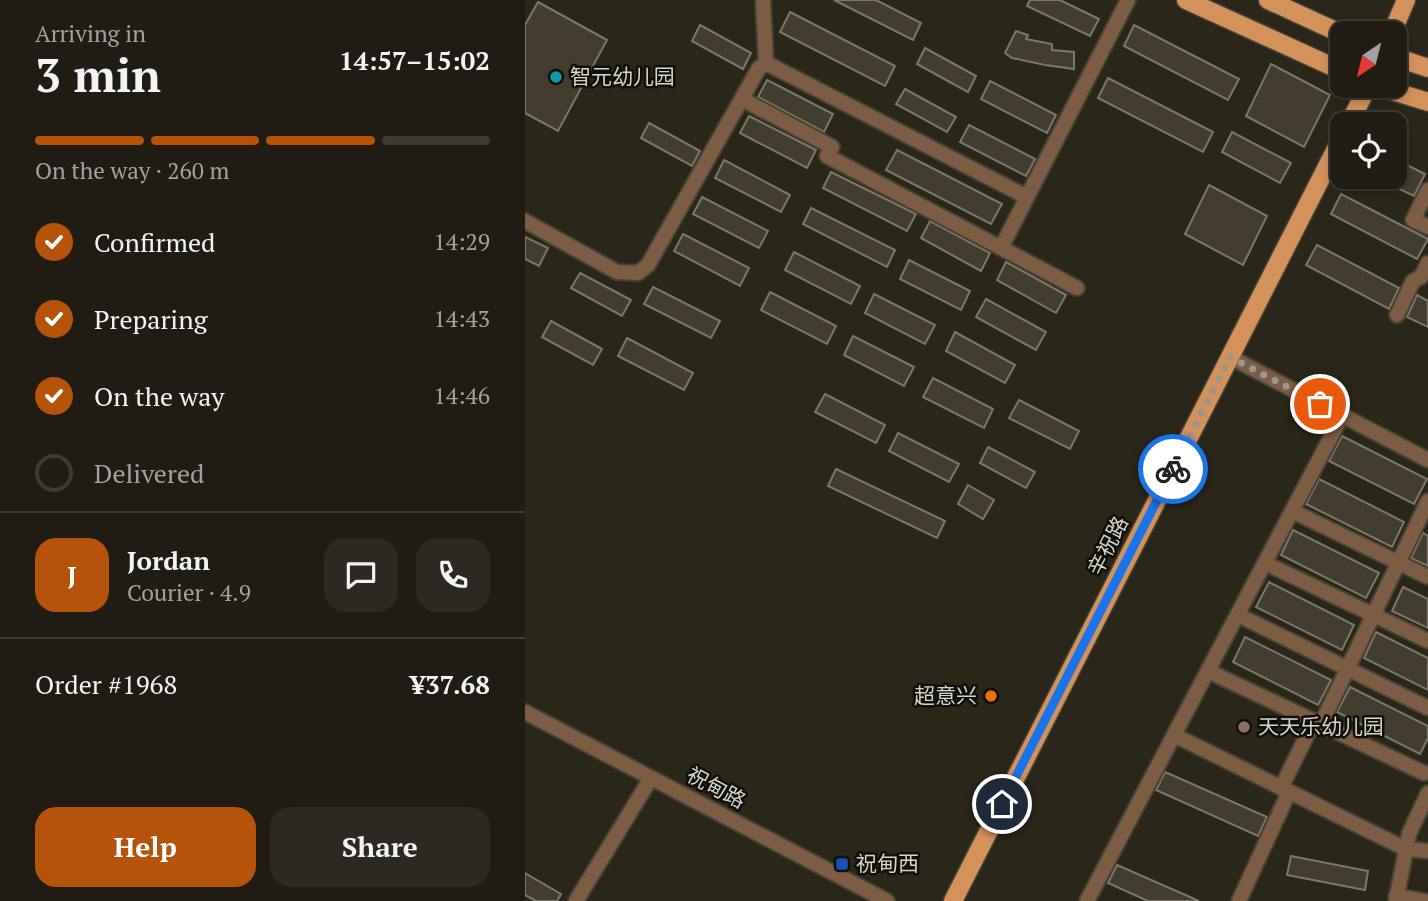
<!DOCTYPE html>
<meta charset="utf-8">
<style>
:root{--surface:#201c14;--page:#2d2922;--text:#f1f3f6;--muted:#a2a1a0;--line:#3d3a34;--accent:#b45309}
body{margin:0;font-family:"PT Serif","Noto Sans SC",serif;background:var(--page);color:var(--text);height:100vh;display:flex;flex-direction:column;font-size:26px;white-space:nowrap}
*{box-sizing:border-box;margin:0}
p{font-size:23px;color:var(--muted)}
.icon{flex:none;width:38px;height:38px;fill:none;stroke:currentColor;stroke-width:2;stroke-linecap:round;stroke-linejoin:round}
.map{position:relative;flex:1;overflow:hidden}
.drawer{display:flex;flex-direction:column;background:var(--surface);width:525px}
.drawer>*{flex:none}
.needle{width:46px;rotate:215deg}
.buttons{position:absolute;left:805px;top:21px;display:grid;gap:14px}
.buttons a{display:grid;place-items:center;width:77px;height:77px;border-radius:14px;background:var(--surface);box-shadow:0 4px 10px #0003,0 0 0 2px var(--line);font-size:35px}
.pin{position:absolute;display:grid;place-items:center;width:60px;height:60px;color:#fff;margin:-30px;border:4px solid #fff;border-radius:50%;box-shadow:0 2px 7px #0007}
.courier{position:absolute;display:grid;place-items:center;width:70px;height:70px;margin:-35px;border:5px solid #1a73e8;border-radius:50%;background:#fff;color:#222;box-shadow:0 2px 9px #0007}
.overview em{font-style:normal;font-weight:700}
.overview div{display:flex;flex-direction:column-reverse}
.overview{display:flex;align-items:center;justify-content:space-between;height:119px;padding:0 35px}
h1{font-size:46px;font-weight:700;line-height:52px}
.bar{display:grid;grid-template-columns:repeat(4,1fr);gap:10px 7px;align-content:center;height:84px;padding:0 35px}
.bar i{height:9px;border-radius:5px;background:var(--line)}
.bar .current{background:var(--accent)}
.bar p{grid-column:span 4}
.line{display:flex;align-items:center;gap:18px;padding:0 35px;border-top:2px solid var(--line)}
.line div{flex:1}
.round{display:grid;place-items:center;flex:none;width:74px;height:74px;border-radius:21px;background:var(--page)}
ol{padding:0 35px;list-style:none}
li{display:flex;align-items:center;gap:21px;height:77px}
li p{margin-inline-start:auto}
li .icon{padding:7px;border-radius:50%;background:var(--accent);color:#fff;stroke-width:4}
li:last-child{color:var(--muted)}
li i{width:38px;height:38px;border:4px solid var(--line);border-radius:50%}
.primary-button{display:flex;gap:14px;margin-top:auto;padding:14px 35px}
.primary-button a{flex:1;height:80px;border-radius:21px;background:var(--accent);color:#fff;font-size:28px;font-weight:700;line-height:80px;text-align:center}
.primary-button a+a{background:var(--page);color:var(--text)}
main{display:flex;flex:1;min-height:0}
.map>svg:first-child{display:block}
.building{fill:#423d30;stroke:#7c7769;stroke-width:2}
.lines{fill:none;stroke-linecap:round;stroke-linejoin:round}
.minor-casing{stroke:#474236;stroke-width:18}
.major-casing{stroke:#474236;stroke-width:21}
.minor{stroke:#7c5c43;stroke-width:14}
.major{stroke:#d3915b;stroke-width:18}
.done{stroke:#9b978e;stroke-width:7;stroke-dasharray:0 12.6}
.route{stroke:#1a73e8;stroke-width:9}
.culture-dot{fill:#0f9aa8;stroke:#110f0a;stroke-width:2.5}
.food-dot{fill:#e8710a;stroke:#110f0a;stroke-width:2.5}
.education-dot{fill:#8d6e63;stroke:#110f0a;stroke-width:2.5}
.transit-dot{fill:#1a4fb4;stroke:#110f0a;stroke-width:2.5}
.labels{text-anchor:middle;stroke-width:5;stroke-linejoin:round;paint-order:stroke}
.poi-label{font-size:21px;fill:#d7d4cc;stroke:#110f0a;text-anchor:start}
.street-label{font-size:21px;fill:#d7d4cc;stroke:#110f0a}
</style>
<main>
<section class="drawer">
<div class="overview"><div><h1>3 min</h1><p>Arriving in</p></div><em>14:57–15:02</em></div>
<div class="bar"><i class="current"></i><i class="current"></i><i class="current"></i><i></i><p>On the way · 260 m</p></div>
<ol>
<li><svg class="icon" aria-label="check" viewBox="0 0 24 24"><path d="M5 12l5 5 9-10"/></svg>Confirmed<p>14:29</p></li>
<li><svg class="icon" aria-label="check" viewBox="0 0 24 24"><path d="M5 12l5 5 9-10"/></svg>Preparing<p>14:43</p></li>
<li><svg class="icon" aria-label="check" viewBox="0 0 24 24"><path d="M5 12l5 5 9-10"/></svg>On the way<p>14:46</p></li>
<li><i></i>Delivered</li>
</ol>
<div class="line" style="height:126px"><b class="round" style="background:var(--accent);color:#fff">J</b><div><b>Jordan</b><p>Courier · 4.9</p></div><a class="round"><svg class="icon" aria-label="chat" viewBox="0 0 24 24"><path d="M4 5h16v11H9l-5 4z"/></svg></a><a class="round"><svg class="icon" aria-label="phone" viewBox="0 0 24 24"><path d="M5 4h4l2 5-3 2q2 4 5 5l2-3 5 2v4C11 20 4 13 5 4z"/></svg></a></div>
<div class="line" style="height:91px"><div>Order #1968</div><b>¥37.68</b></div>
<div class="primary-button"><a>Help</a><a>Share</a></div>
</section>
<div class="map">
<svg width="903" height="901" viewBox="0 0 903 901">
<rect width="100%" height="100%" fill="#2b261a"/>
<g class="building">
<path d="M309,0H351L396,23L388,40Z"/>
<path d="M505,0H535L574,19L565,36L502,6Z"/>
<path d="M13,2L82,40L33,131L0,113V25Z"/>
<path d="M265,12L370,66L360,86L255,32Z"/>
<path d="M175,25L226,53L218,69L167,41Z"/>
<path d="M609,25L714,79L703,100L599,46Z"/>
<path d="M491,31L503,35L501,39L527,44V50L549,52V69L520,65L487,58L480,53Z"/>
<path d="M400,48L451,76L443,92L392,64Z"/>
<path d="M746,64L805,95L779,147L721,116Z"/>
<path d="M583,78L688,132L678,152L573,98Z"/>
<path d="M242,80L308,114L299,132L233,97Z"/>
<path d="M465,81L531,115L522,133L456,99Z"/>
<path d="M380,89L431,117L422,132L371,104Z"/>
<path d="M224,116L291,150L282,168L215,133Z"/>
<path d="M124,123L175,151L167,166L116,138Z"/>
<path d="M444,125L510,159L501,176L435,142Z"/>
<path d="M707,132L766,163L755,183L697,152Z"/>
<path d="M372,150L477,204L466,224L361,170Z"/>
<path d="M870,159L900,174L889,196L849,177H870Z"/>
<path d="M199,160L265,195L256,212L190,178Z"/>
<path d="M306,172L391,214L382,231L298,188Z"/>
<path d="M684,185L742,216L718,265L660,234Z"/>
<path d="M816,194L903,239L892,259L806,214Z"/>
<path d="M177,197L243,231L234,248L168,214Z"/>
<path d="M286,208L370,250L362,267L278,224Z"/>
<path d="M405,221L465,253L456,271L396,238Z"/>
<path d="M158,234L224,268L215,286L149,251Z"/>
<path d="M0,237L23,248L14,266L0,259Z"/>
<path d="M792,245L874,288L864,309L781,265Z"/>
<path d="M269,252L335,286L326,304L260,270Z"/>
<path d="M384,260L445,291L436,310L375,279Z"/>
<path d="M481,262L541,295L531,313L472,280Z"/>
<path d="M55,273L106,300L97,316L46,288Z"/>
<path d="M128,287L195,321L186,338L119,304Z"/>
<path d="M245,292L311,326L302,344L236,310Z"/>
<path d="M349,294L410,325L400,344L340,313Z"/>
<path d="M892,295L903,301V327L882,317Z"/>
<path d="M461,299L521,332L511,350L451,317Z"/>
<path d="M26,321L77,349L68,365L17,337Z"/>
<path d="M430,332L490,365L480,383L421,351Z"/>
<path d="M328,336L389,367L379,386L319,355Z"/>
<path d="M102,338L168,373L159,390L93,356Z"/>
<path d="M408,378L468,409L459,428L398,397Z"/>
<path d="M300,394L360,425L351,443L290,412Z"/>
<path d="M494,400L554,431L545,449L484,418Z"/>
<path d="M373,433L434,464L424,482L364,451Z"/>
<path d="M817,436L902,479L889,504L804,461Z"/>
<path d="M463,447L510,472L501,488L455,463Z"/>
<path d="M311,469L420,521L412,538L303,486Z"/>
<path d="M794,479L879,522L867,547L781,504Z"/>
<path d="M443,485L469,500L458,519L433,504Z"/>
<path d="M768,530L854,573L841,598L756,555Z"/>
<path d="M898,533L903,536V566L886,558Z"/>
<path d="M744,582L829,625L817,650L731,607Z"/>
<path d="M878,587L903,599V628L867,611Z"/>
<path d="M851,632L903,658V690L839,658Z"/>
<path d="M720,637L806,680L793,705L708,662Z"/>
<path d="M825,687L903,726V738L895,754L812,712Z"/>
<path d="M640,772L742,817L733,836L631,790Z"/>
<path d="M766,856L843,871L840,890L762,875Z"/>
<path d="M592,865L674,901H623L583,883Z"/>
<path d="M0,873L36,894L32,901H11L0,895Z"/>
</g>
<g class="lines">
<g class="minor-casing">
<g id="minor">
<path d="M238,0L241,63L502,197"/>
<path d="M217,99L307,147L302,156L552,288"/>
<path d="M903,190L888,220L903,227"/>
<path d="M0,221L92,272L113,273L123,265L234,68L241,63"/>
<path d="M476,248L603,0"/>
<path d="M872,315L888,281L896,277L903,263"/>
<path d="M705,357L903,460"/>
<path d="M817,416L649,735L881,849L903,851"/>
<path d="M767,511L903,577"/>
<path d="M740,563L903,641"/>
<path d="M713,615L903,708"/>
<path d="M683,671L899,773"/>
<path d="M0,712L362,901"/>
<path d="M796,724L903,501"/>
<path d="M756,788L789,721"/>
<path d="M871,896L899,901"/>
<path d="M51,901L126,778"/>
<path d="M562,901L649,735"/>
<path d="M714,901L764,792"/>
<path d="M871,901L884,834L903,793"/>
</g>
</g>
<g class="major-casing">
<g id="major">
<path d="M661,0L817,71"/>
<path d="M743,0L817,34"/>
<path d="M867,33L881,0"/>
<path d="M870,57L903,68"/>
<path d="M851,86L903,102"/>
<path d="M824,124L843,86"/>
<path d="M428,901L817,137"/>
</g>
</g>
<use href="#minor" class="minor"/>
<use href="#major" class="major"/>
</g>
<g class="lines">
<path class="done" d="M648,469L705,357L795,404"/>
<path class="route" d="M477,804L648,469"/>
</g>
<circle class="culture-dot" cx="31" cy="77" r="7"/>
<circle class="food-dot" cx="466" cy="696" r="7"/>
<circle class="education-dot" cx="719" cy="727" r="7"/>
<rect class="transit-dot" x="310" y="857" width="14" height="14" rx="3.5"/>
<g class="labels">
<g class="poi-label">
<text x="45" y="84">智元幼儿园</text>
<text x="452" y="703" text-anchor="end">超意兴</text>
<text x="733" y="734">天天乐幼儿园</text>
<text x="331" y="871">祝甸西</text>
</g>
<g class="street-label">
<text transform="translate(583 546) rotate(-63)" y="7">辛祝路</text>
<text transform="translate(191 788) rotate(28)" y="7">祝甸路</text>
</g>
</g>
</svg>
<div class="buttons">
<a><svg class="needle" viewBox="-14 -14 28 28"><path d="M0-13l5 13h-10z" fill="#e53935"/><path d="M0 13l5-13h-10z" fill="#a2a1a0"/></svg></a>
<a><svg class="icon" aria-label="locate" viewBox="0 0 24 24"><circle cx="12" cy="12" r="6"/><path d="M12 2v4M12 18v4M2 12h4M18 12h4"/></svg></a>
</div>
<div class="pin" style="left:795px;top:404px;background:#ea580c"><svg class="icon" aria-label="bag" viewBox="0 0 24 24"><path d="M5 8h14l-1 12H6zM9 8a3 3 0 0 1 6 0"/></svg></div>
<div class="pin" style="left:477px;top:804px;background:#1f2937"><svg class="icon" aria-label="home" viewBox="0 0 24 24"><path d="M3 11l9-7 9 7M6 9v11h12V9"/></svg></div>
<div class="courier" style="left:648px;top:469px"><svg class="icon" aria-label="bike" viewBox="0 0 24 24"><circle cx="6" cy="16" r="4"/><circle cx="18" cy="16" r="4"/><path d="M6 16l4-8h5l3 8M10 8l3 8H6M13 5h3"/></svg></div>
</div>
</main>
